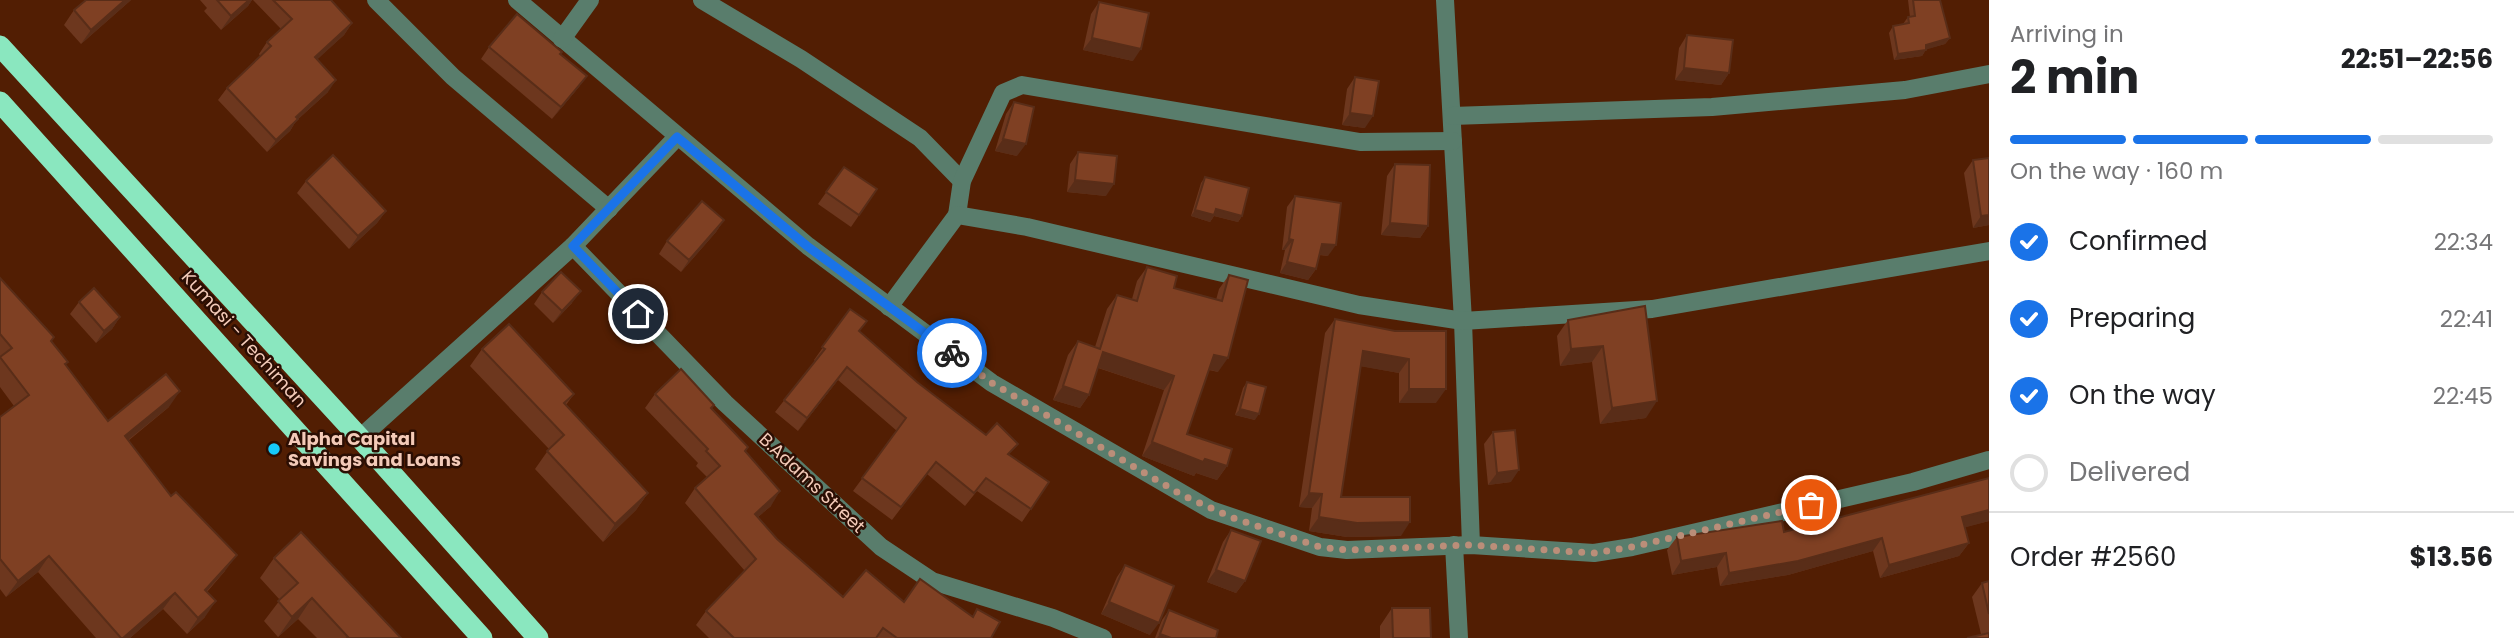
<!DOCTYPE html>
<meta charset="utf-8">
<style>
:root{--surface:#fff;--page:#f2f2f2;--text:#202124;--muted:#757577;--line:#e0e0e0;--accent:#1a73e8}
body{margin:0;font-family:Poppins,sans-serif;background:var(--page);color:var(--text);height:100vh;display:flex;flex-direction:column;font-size:26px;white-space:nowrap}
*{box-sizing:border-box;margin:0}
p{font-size:23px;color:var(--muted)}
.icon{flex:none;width:38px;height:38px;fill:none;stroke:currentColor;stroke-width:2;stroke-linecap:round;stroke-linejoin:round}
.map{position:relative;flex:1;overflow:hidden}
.details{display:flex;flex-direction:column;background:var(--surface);width:525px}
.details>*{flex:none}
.pin{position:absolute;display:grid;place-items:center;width:60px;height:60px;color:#fff;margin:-30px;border:4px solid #fff;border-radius:50%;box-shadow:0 2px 7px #0007}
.courier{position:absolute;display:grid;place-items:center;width:70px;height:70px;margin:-35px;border:5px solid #1a73e8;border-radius:50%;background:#fff;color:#222;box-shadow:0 2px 9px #0007}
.summary em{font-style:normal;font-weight:700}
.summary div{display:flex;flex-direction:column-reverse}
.summary{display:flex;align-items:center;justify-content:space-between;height:119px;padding:0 21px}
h1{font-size:46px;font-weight:700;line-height:52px}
.bar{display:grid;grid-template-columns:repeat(4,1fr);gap:10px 7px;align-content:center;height:84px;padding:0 21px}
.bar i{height:9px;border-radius:5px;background:var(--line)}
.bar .current{background:var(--accent)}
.bar p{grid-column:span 4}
.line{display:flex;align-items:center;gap:18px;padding:0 21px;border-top:2px solid var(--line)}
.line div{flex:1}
ol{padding:0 21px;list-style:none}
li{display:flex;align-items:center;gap:21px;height:77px}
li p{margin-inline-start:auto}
li .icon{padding:7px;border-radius:50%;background:var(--accent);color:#fff;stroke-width:4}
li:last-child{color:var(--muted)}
li i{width:38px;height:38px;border:4px solid var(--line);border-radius:50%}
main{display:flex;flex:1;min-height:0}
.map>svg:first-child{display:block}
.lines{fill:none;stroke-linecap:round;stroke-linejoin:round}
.minor{stroke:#597d6c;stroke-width:18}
.highway{stroke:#8ae7bf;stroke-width:21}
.wall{fill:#6d371e}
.shaded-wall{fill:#592d18}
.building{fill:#7f4023;stroke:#592d18;stroke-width:2}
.done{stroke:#bb8e79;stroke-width:7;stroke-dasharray:0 12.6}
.route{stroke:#1a73e8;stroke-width:9}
.poi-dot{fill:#16cafb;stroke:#2b0e03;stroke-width:2.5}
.labels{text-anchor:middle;stroke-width:5;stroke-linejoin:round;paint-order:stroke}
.street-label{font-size:18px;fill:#f3cab8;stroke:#2b0e03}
.poi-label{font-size:18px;font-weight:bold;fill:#f3cab8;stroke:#2b0e03;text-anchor:start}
</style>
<main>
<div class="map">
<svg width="1989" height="638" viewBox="0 0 1989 638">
<rect width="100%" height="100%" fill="#521e03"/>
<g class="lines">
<g class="minor">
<path d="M376,0L453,77L609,209"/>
<path d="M517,0L808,246L992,383L1211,510L1320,547L1347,550L1471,545L1594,553L1632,547L1913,482L1989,460"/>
<path d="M702,0L801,59L920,138L962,181"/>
<path d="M1445,0L1463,321L1471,545"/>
<path d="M562,39L590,0"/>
<path d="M1452,116L1712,107L1905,90L1989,74"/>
<path d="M957,215L962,181L1003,93L1022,85L1360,142L1453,141"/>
<path d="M573,246L725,403L881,547L932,581L1053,618L1103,638"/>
<path d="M889,307L957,215L1027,227L1359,305L1463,321L1652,309L1989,251"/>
<path d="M360,438L573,246L677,137"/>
<path d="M1454,545L1459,638"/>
</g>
<g class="highway">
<path d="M0,46L360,438L538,638"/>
<path d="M0,102L482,638"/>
</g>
</g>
<g class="wall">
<path d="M131,0L81,44L64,25L74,10Z"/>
<path d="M200,0H252L248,6L221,30L204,11L207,8Z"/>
<path d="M253,0H331L352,23L344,35L317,59L328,92L296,121L290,131L267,152L218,100L227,88L260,56L259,54L267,42L281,29Z"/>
<path d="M1908,0H1940L1950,38L1945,44L1926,49L1922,56L1894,60L1889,33L1893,26L1903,24L1908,17H1910Z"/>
<path d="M1099,2L1133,61L1083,50L1091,14Z"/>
<path d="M1687,35L1729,73L1721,85L1675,80L1679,48Z"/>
<path d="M489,47L587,76L578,88L552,119L481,59Z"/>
<path d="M1355,77L1365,128L1342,125L1347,89Z"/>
<path d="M1014,102L1017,156L995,151L1006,114Z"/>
<path d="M1078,152L1106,196L1067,192L1070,164Z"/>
<path d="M1973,160L1989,225L1973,228L1964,173Z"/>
<path d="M1395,164L1428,226L1420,238L1381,235L1387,176Z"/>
<path d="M844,167L877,189L851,227L818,204Z"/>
<path d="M1205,177L1242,216L1238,222L1214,216L1210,222L1191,216L1201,183Z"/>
<path d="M306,181L386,211L377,223L349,249L297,193Z"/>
<path d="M1295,196L1328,256L1319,255L1316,269L1308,280L1280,273L1285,250H1282L1287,207Z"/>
<path d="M724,220L716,232L681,272L659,254L667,241Z"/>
<path d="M1147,267L1174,288L1216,300L1219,289L1229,275L1218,372L1209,370L1187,434L1227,466L1217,480L1196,473L1194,476L1142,456L1164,390L1098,368L1089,395L1080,408L1053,400L1068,355L1078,341L1095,347L1107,309L1117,295L1132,299L1137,281Z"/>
<path d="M0,278L51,342L66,365L108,421L169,407L128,441L225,571L207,592L205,617L187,634L163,609L130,638H96L38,572L6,597L0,589V417L14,406L0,387Z"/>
<path d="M542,292L572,303L553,323L534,304Z"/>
<path d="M79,302L120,317L112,329L96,343L70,314Z"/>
<path d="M1645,306L1646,418L1600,424L1592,362L1560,366L1557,336L1568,320Z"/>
<path d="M850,309L859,332L917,382L1010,455L1049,482L1022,522L977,491L965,506L927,474L892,520L853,491L897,431L838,380L798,431L775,412L815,361L814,360Z"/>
<path d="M1335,319L1395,331L1436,403H1399V373L1361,366L1341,497L1401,536L1347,537L1309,531L1312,508L1299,507L1325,333Z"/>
<path d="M482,349L574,394L566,405L648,493L636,510L603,542L535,469L549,449L470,366Z"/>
<path d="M1247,382L1255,420L1235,415L1243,388Z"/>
<path d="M655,394L714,405L712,408L745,452L771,506L758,517L777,539L843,597L904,602L972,617L977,609L991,638H709L696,625L706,611L745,571L685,503L695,488L707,477L696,466L698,463L645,408Z"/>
<path d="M1493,432L1511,482L1488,485L1484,444Z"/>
<path d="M1989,478V521L1965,527L1969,543L1959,556L1880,578L1873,551L1788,575L1720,586L1717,567L1672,575L1667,550L1677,537L1784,532Z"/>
<path d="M1231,530L1245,581L1236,593L1207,582L1223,542Z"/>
<path d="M274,558L401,638H317L298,619L278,637L264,621L280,600L260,578Z"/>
<path d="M1125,565L1150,635L1101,614L1117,577Z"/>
<path d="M1989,581V638L1981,634L1972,597L1982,583Z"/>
<path d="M1392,608L1431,638H1380V626Z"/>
<path d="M1169,610L1216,638H1155L1162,620Z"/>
</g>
<g class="shaded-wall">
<path d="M125,0H131L81,44L91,30Z"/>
<path d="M249,0H252L248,6L221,30L231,16Z"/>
<path d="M352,23L344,35L307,69L315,57Z"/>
<path d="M1092,38L1141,49L1133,61L1083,50Z"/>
<path d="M1950,38L1945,44L1925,50H1926L1922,56L1894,60L1898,54Z"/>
<path d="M1684,68L1729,73L1721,85L1675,80Z"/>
<path d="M587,76L578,88L552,119L561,107Z"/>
<path d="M336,80L328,92L296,121L290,131L267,152L276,140L296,117Z"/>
<path d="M1350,113L1373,116L1365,128L1342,125Z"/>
<path d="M1003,139L1026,144L1017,156L995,151Z"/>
<path d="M1075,180L1114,184L1106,196L1067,192Z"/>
<path d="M1216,209L1242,216L1238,222L1214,216L1210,222L1191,216L1195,210Z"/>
<path d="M386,211L377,223L349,249L358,236Z"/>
<path d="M1989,215V225L1973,228L1981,216Z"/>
<path d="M724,220L716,232L681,272L689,260Z"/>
<path d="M1390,223L1428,226L1420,238L1381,235Z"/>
<path d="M1289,239L1293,240L1285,250H1282Z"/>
<path d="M1322,244L1336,245L1328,256L1315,254Z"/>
<path d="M1287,262L1316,269L1308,280L1280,273Z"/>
<path d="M581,291L572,303L553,323L562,311Z"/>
<path d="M120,317L112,329L96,343L104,331Z"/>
<path d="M1603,346L1592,362L1560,366L1571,349Z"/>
<path d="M1363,351L1409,359L1399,373L1353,365Z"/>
<path d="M1103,352L1174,376L1164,390L1093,366Z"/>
<path d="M1214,355L1228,358L1218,372L1204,368Z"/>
<path d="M847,367L838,380L798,431L807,418Z"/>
<path d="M1063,386L1089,395L1080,408L1053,400Z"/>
<path d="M1409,389H1446L1436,403H1399Z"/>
<path d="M180,391L169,407L113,452L125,436Z"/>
<path d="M1657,401L1646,418L1600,424L1612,408Z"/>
<path d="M1240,409L1259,414L1255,420L1235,415Z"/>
<path d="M1152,442L1227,466L1217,480L1196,473L1194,476L1142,456Z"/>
<path d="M1519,470L1511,482L1488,485L1497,473Z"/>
<path d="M780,491L771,506L745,528L755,514Z"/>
<path d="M648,493L636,510L603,542L615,524Z"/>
<path d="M1309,493L1322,494L1312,508L1299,507Z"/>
<path d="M1989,510V521L1952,531L1962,517Z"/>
<path d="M1319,517L1410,522L1401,536L1347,537L1309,531Z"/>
<path d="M1882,538L1873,551L1788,575L1720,586L1729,573Z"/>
<path d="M1969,543L1959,556L1880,578L1889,565Z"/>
<path d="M1726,553L1717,567L1672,575L1681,561Z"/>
<path d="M237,555L225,571L193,606L205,590Z"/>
<path d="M49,556L38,572L6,597L18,581Z"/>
<path d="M1216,570L1245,581L1236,593L1207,582Z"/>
<path d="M175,593L163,609L130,638H123Z"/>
<path d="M312,598L298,619L278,637L292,617Z"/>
<path d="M216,601L205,617L187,634L198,618Z"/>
<path d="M1109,602L1159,623L1150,635L1101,614Z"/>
<path d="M1160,634L1171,638H1157Z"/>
</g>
<g class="building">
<path d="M86,0H125L91,30L74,10Z"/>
<path d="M217,0H249L231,16Z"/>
<path d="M273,0H331L352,23L315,57L336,80L296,117L298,119L276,140L227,88L271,46L267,42L292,19Z"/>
<path d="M1913,0H1940L1950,38L1926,45V50L1898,54L1893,26L1909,23L1908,17L1915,16Z"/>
<path d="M1099,2L1149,13L1141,49L1092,38Z"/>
<path d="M517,14L562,52L560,54L587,76L561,107L489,47Z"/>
<path d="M1687,35L1733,40L1729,73L1684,68Z"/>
<path d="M1355,77L1379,81L1373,116L1350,113Z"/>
<path d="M1014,102L1034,107L1026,144L1003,139Z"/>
<path d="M1078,152L1117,156L1114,184L1075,180Z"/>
<path d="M333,155L386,211L358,236L306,181Z"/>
<path d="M1989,158V215L1981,216L1973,160Z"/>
<path d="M1395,164L1430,165L1428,226L1390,223Z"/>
<path d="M844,167L877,189L859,215L826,192Z"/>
<path d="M1205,177L1249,188L1242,216L1216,209L1214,215L1195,210Z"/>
<path d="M1295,196L1341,203L1336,245L1322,244L1316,269L1287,262L1293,240L1289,239Z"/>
<path d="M702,201L724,220L689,260L667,241Z"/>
<path d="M1147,267L1177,276L1174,288L1222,301L1229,275L1248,280L1228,358L1214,355L1187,434L1232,449L1227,466L1205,459L1203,462L1152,442L1174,376L1103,352L1089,395L1063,386L1078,341L1100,349L1117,295L1137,301Z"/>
<path d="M561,272L581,291L562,311L542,292Z"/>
<path d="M0,278L54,337L51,341L68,362L65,364L108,421L166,374L180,391L125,436L171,496L176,492L237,555L205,590L216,601L198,618L175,593L123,638H121L49,556L18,581L0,559V417L29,395L0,357L12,348L0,334Z"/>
<path d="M94,288L120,317L104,331L79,302Z"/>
<path d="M1645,306L1657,401L1612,408L1603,346L1571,349L1568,320Z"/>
<path d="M850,309L867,321L859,331L917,382L986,435L997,423L1018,444L1008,454L1049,482L1031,509L986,478L974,493L936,462L901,507L862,478L906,418L847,367L807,418L784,400L825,349L822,347Z"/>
<path d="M1335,319L1395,331H1446V389H1409V359L1363,351L1341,497H1410V522L1357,523L1319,517L1322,494L1309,493Z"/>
<path d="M509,324L574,394L564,403L648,493L615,524L547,451L564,435L482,349Z"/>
<path d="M681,369L714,405L711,408L748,447L745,451L780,491L755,514L777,539L843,597L866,570L904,602L920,579L973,617L977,609L1000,622L991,638H897L883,628L876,638H734L706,611L756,559L695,488L720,466L706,451L708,449L655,394Z"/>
<path d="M1247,382L1266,387L1259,414L1240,409Z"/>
<path d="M1515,430L1519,470L1497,473L1493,432Z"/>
<path d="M1989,478V510L1962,517L1969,543L1889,565L1882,538L1798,561L1729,573L1726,553L1681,561L1677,537L1782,521L1784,532Z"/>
<path d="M1231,530L1261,541L1245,581L1216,570Z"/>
<path d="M301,532L401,638H347L348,637L312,598L292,617L278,601L298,583L274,558Z"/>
<path d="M1125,565L1174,586L1159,623L1109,602Z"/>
<path d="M1989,581V614L1982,583Z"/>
<path d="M1392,608H1430L1431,638H1393Z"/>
<path d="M1169,610L1218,630L1216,638H1171L1160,634Z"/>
<path d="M1989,633V638H1967Z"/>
</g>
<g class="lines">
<path class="done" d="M952,353L992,383L1182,495L1233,518L1320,547L1347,550L1471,545L1594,553L1632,547L1811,505"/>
<path class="route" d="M638,314L573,246L677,137L807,246L952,353"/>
</g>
<circle class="poi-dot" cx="274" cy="449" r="7"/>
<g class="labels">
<g class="street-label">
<text transform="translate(244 339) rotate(48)" y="6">Kumasi - Techiman</text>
<text transform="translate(812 483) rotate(43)" y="6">B.Adams Street</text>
</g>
<g class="poi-label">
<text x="288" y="445">Alpha Capital<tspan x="288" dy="21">Savings and Loans</tspan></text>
</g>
</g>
</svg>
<div class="pin" style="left:1811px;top:505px;background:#ea580c"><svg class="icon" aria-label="bag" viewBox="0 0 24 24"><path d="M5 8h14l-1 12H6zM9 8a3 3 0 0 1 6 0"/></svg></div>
<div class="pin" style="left:638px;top:314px;background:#1f2937"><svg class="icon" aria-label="home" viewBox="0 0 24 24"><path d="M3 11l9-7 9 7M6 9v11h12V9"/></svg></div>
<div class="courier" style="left:952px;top:353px"><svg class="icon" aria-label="bike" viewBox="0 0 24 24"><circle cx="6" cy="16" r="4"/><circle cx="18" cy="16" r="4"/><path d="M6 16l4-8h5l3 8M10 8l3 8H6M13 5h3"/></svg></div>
</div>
<section class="details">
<div class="summary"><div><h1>2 min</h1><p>Arriving in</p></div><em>22:51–22:56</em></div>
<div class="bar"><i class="current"></i><i class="current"></i><i class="current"></i><i></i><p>On the way · 160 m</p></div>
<ol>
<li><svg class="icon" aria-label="check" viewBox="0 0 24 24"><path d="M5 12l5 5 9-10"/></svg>Confirmed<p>22:34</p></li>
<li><svg class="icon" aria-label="check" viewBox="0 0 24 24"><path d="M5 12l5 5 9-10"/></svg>Preparing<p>22:41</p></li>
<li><svg class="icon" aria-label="check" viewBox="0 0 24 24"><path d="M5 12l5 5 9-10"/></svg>On the way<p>22:45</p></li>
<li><i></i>Delivered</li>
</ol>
<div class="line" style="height:91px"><div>Order #2560</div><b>$13.56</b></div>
</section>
</main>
